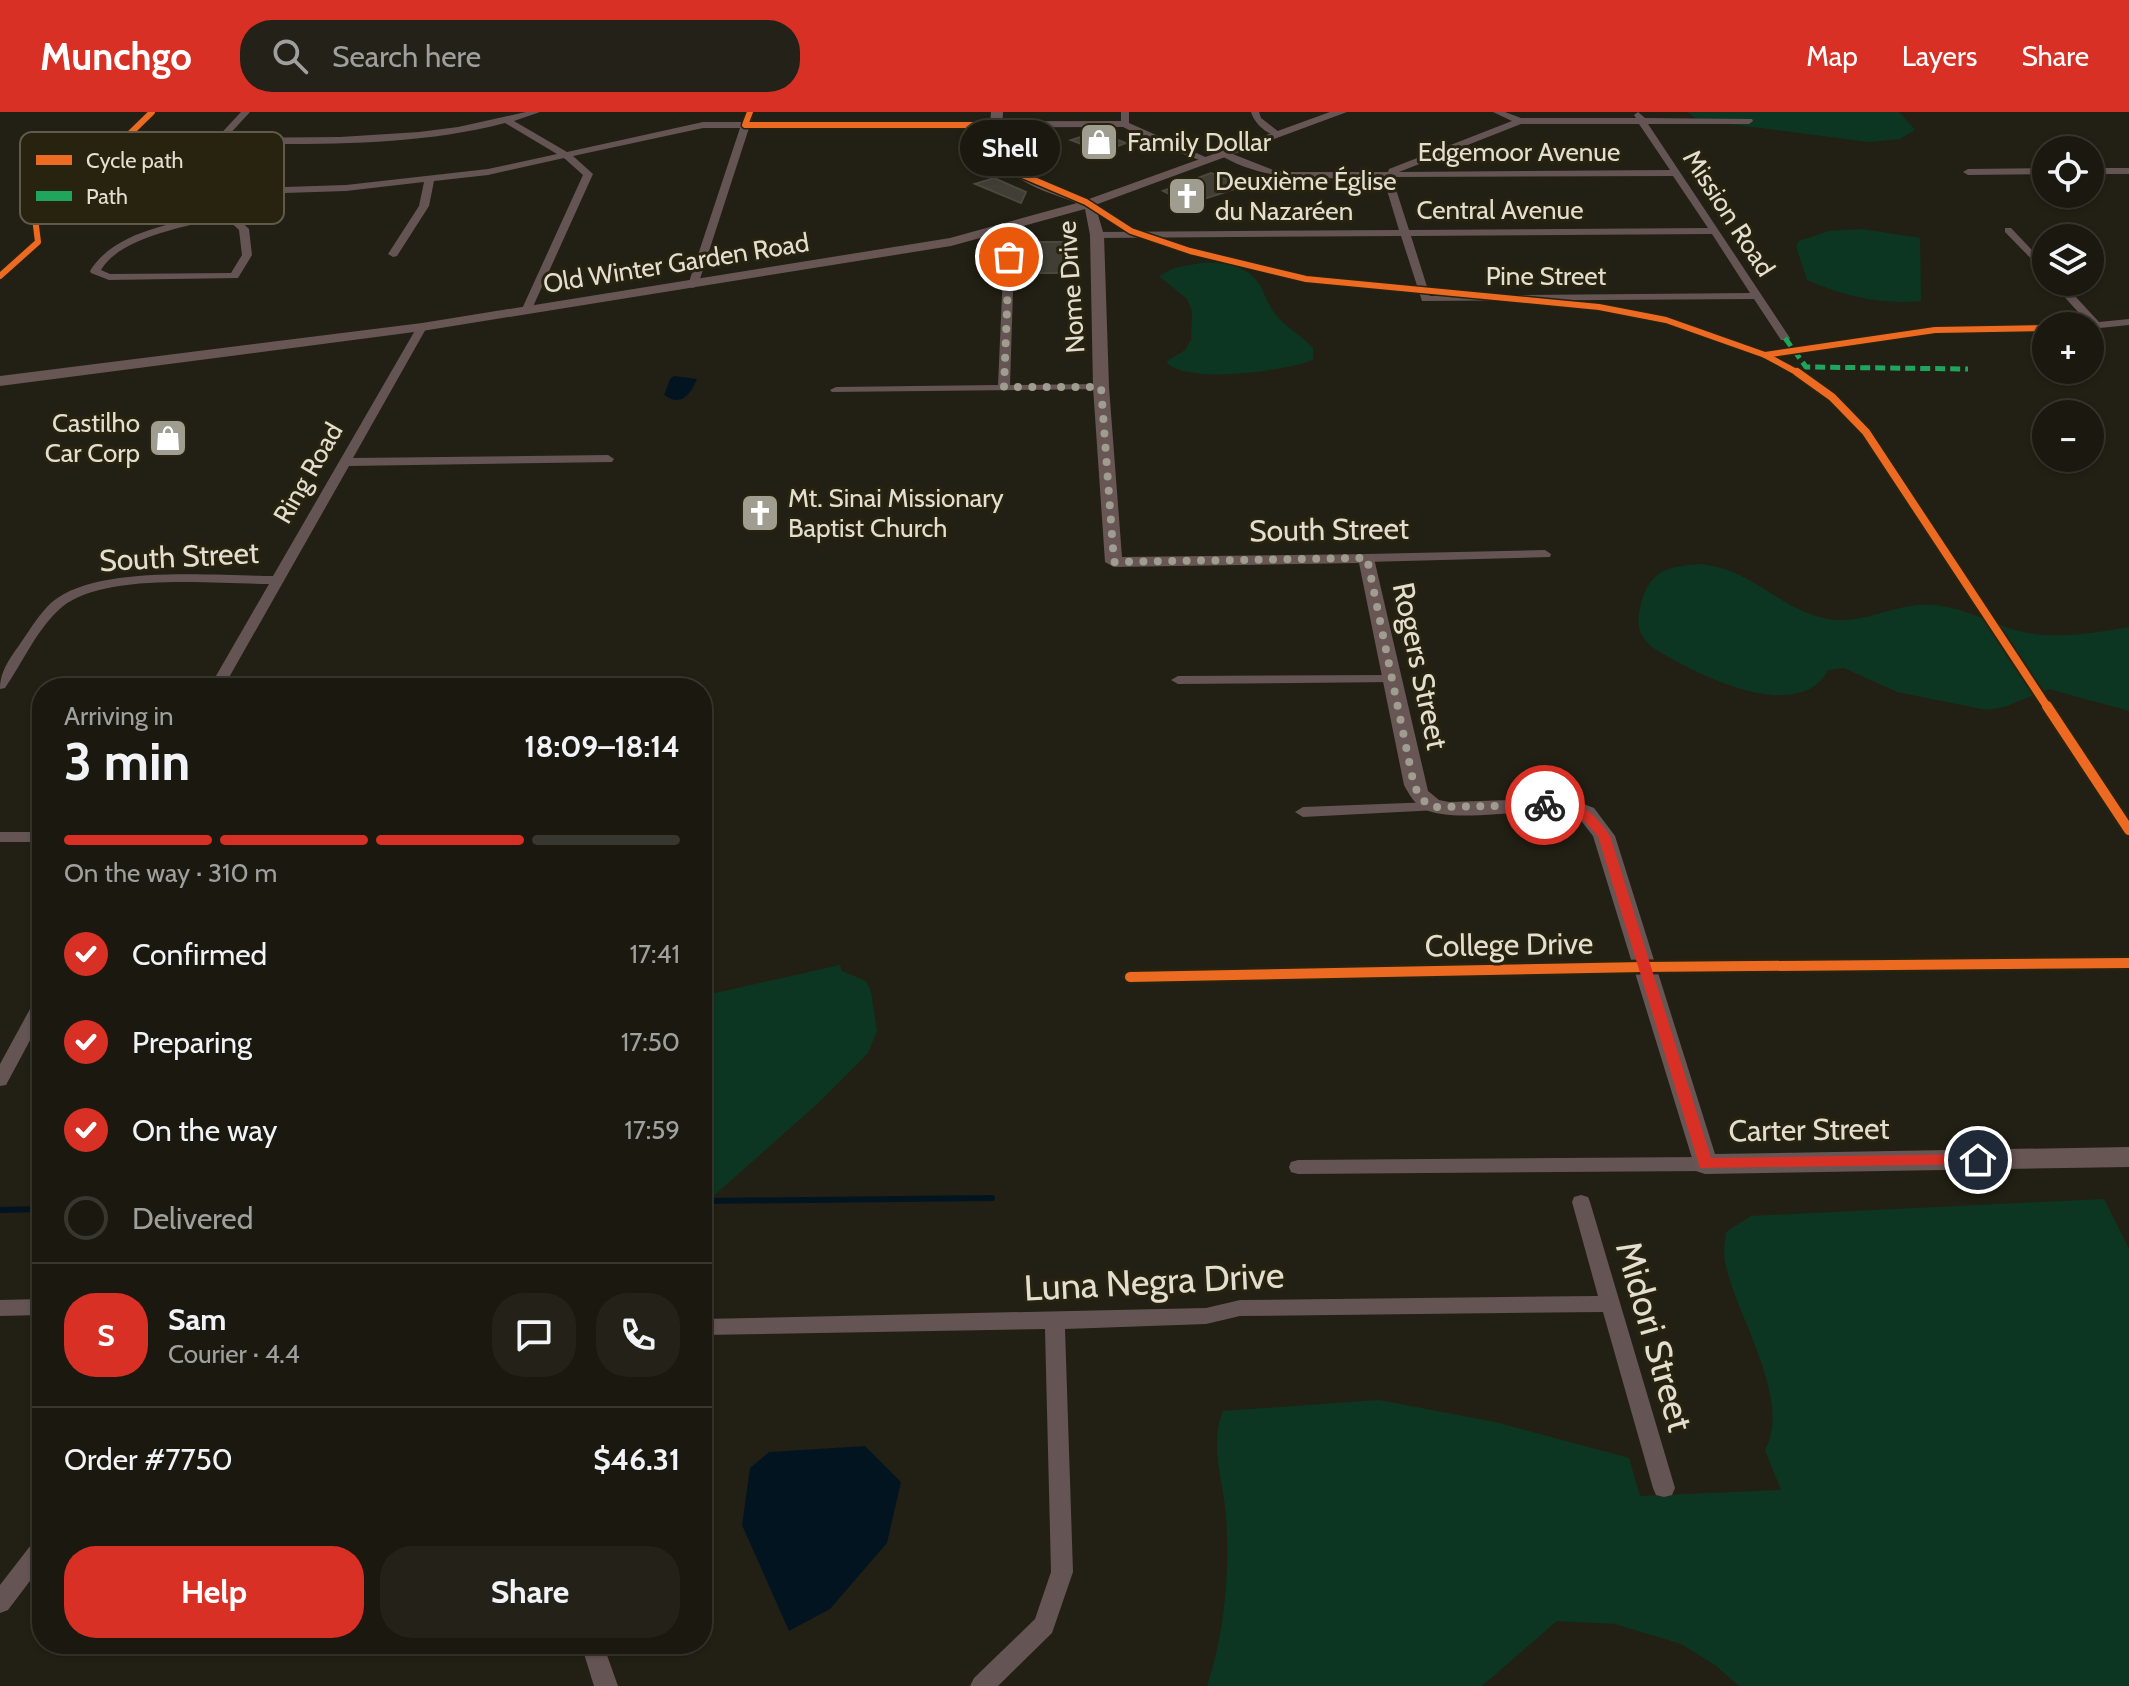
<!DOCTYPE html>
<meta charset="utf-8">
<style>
:root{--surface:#1a180f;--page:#232118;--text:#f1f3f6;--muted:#9fa09e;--line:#38372f;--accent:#d93025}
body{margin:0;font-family:Cabin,sans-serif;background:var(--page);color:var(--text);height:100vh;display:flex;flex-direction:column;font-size:30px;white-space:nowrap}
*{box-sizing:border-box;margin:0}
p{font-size:26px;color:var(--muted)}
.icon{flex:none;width:44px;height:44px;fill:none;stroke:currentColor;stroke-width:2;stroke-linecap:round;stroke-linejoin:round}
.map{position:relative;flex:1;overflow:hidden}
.side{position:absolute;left:32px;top:566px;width:680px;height:976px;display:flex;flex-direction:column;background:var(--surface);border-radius:32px;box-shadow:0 2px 6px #0004,0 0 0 2px var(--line)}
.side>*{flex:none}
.buttons{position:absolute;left:2032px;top:24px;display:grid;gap:16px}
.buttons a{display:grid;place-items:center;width:72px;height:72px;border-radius:50%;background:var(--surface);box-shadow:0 2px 6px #0004,0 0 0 2px var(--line);font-size:40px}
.pin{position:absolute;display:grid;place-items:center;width:68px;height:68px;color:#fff;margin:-34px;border:4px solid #fff;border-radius:50%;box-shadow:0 2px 8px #0007}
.courier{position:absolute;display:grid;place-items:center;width:80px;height:80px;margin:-40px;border:6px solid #d93025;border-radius:50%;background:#fff;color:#222;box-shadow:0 2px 10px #0007}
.bubble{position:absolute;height:56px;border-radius:28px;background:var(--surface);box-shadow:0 2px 6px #0004,0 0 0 2px var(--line);font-size:26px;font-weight:800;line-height:56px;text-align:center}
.summary em{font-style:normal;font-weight:800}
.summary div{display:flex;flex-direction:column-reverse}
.summary{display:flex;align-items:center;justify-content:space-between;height:136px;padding:0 32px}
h1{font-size:52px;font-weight:800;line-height:60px}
.bar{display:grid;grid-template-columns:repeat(4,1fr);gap:12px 8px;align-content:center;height:96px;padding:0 32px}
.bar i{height:10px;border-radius:6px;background:var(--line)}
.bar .active{background:var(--accent)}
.bar p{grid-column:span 4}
.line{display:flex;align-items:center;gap:20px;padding:0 32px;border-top:2px solid var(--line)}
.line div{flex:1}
.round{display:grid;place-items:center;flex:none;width:84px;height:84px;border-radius:32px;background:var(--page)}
ol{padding:0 32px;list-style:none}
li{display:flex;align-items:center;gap:24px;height:88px}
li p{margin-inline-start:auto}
li .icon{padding:8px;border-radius:50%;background:var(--accent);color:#fff;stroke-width:4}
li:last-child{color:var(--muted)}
li i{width:44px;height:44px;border:4px solid var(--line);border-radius:50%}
.action{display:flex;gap:16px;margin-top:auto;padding:16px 32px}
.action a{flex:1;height:92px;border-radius:32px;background:var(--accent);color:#fff;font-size:32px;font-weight:800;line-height:92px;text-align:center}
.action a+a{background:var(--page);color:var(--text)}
header{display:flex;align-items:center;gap:48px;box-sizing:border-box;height:112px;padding:0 40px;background:var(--accent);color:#fff}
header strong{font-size:38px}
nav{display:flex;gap:44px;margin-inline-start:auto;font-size:28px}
.search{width:560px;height:72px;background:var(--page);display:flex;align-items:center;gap:20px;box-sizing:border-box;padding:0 28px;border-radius:32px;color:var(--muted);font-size:30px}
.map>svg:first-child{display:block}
.green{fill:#0c3622}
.water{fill:#031421}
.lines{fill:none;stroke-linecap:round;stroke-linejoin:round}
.stream{stroke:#031421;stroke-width:6}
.building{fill:#413f35;stroke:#4b493f;stroke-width:2}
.street{fill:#655454;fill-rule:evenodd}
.secondary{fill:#685655;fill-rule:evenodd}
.quiet{stroke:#20a55d;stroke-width:5;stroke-dasharray:10 5;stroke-linecap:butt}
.cycleway-far2-casing{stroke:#28230e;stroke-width:9}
.cycleway-far1-casing{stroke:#28230e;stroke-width:12}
.cycleway-casing{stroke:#28230e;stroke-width:15}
.cycleway-far2{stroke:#ed6a23;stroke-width:6}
.cycleway-far1{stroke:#ed6a23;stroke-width:8}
.cycleway{stroke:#ed6a23;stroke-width:10}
.route{fill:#d93025}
.done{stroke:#9f9c90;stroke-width:8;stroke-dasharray:0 14.4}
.labels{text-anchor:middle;stroke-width:6;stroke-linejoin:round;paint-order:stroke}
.far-poi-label{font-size:26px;fill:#e2dfd2;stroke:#28230e;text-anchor:start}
.far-street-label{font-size:26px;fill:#e2dfd2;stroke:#28230e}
.street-label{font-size:30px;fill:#e2dfd2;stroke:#28230e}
.near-street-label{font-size:36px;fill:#e2dfd2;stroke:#28230e}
.key{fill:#28230e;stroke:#605b49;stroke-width:2}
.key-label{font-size:22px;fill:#e2dfd2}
</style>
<header>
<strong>Munchgo</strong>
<div class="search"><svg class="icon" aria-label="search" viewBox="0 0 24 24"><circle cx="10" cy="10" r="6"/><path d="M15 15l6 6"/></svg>Search here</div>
<nav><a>Map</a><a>Layers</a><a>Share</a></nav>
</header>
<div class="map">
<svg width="2129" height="1574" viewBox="0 0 2129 1574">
<rect width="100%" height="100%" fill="#222014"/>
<g class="green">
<path d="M1687,0H1899L1915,18L1900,27L1869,30L1698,8Z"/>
<path d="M1862,117L1920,126L1921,189C1882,193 1842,184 1807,168L1796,134L1799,129L1829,119Z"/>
<path d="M1201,151C1224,150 1249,153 1261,175C1266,185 1269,195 1276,203C1287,216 1302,224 1313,236V248C1284,259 1193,272 1168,252L1167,249L1185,238L1191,228L1192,199L1187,187L1159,164L1174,156Z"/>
<path d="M1702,452C1754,459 1776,494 1823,506C1855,515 1888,495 1919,493C1955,490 1986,510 2019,519C2052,528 2096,521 2129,515V599L2049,577L2004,595L1987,598L1897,580L1844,556L1828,558C1802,609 1713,570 1678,550C1667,544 1650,537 1643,525C1637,516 1638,506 1640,496C1648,458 1668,454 1702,452Z"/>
<path d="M840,853L842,859L866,869L871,880L877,919L868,941L815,994L702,1094V884Z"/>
<path d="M2104,1087L2129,1137V1574H1739L1715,1553L1681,1532L1615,1512L1557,1509L1482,1574H1207C1225,1520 1230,1459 1226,1403C1223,1367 1209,1333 1223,1299L1379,1288L1495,1310L1629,1346L1640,1384L1781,1378L1765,1338C1793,1286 1735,1203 1725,1150C1723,1140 1725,1129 1726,1120L1751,1104Z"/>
</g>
<g class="water">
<path d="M674,264L697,267C691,281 682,296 664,283L670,267Z"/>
<path d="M865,1334L901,1370L887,1431L830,1497L789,1519L742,1413L750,1356L769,1340Z"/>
</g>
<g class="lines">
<g class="stream">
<path d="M702,1089L992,1086"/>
<path d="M0,1098L42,1097"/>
</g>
</g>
<g class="building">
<path d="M1096,20L1126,31L1102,40L1071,28Z"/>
<path d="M1211,61L1244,74L1189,92L1163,79Z"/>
<path d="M994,66L1026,80L1021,91L975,72Z"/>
<path d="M1040,130H1065V161H1039Z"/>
</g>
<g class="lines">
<g class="street">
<path d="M241,0H250L226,26L340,25L419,20L458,15L526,0H540L514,9L567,40L703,10H742L746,0H754L751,10L1121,9V0H1129V11L1210,47L1202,49L1157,32L1123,15L749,16L698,173L693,176L688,173L740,16H703L573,44L593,62L531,199L526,202L521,199L583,63L564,46L488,63L434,69L429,94L397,144L393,145L388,142L419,94L424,70L346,79L251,82L218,88L249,117L252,143L238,166L109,168L91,161L90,159C115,118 177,111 220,101L208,89L193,65L200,44ZM505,11L557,42L488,57L346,73L251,76L214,84L203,65L207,47L221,32C315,32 413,35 505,11ZM225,105L239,118L242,143L231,161L110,162L101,158C121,124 190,114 225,105Z"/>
<path d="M1251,0H1259L1261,6L1279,20V24C1268,24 1254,11 1251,0Z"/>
<path d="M1493,0H1505L1521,6H1636L1634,3L1638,0L1645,6L1752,7L1753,9L1749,12H1648L1790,226L1789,228H1781L1754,187L1422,189L1401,124L1097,126L1092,123L1097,120L1399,118L1383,65C1328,66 1266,73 1217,41L1225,39L1273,58L1288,60H1388L1389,57L1512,9ZM1521,12H1639L1670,58L1399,60ZM1673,64L1708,116L1409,118L1392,65ZM1712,122L1750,181L1430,184L1411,124Z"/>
<path d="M2046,56V62L1968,63L1963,60L1968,57Z"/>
<rect x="2090" y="56" width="39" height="6"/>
<path d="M1010,113L1015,116L1010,273L1101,272L1105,273V277L832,280L830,278L836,275L998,273L1005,116Z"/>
<path d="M2005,116H2011L2046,153V162L2005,120Z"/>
<path d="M2051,170H2062L2099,210L2129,207V213L2090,217V214H2082L2088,211Z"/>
<path d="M422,212L427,215L353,346L608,343L614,347L612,350L349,354L223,576H209L269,472C215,472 105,460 62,495C38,515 23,550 5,576L0,577C0,558 11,545 22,529C31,516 40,501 52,490C97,452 216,464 273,464L417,215Z"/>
<path d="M2046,214V219L1935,221L1930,218L1935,215L2046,213L2050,214Z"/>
<path d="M1545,438L1551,442L1550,445L1367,450L1361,446L1367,442Z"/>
<path d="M1391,563L1398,567L1396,570L1178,572L1171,568L1178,564Z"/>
<path d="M1433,690L1441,695L1438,698L1303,705L1295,700L1303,695Z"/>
<rect x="0" y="720" width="42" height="10"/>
<path d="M2129,845V857L1643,861L1130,871L1122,865L1130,859L1643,849Z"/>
<path d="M42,884V906L6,973L0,974V952L36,886Z"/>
<path d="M1705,1045L1712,1047L1714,1052L1712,1057L1705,1059L1298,1062L1291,1060L1289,1055L1291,1050L1298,1048Z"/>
<path d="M1581,1083L1588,1085L1590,1090L1675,1376L1672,1383L1664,1385L1656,1383L1653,1376L1603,1200L1240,1204L1206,1212L1065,1217L1073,1460L1052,1521L998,1574H970L974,1566L1035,1507L1051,1460L1045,1217L702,1223V1207L1206,1196L1240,1188L1598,1184L1572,1090L1574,1085Z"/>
<path d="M42,1187V1203L0,1204V1188Z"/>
<path d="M42,1426V1453L8,1498L0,1501V1473L34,1429Z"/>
<path d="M581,1532H603L618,1574H594Z"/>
</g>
<path class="secondary" d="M991,0H1003C998,62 1039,69 1089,87L1330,0H1347L1095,93L1104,123L1109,275L1122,445L1373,442L1428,679L1439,688L1449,690L1568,686L1594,696L1615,724L1715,1042L2129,1035V1055L1705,1062L1696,1059L1593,724L1579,706L1567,699C1530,696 1453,712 1424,697C1414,692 1409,682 1404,673L1359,451L1114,455L1105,450L1093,275L1090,123L1085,97L951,134L422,219L0,274V264L422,211L950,126L1077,91C1027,73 985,62 991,0Z"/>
<path class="quiet" d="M1785,226L1806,255L1968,257"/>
<g class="cycleway-far2-casing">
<g id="cycleway-far2">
<path d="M750,0L745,13H996L998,37L1020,62L1086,90L1131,119L1190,139L1306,167L1599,195L1666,208L1765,243L1800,262"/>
<path d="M0,164L38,130L35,106L62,88L152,0"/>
<path d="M1765,243L1935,218L2046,216"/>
</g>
</g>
<g class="cycleway-far1-casing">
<path id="cycleway-far1" d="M1797,260L1832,285L1866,320L2048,596"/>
</g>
<g class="cycleway-casing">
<g id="cycleway">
<path d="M2047,594L2129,718"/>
<path d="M1130,865L1643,855L2129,851"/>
</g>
</g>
<use href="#cycleway-far2" class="cycleway-far2"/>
<use href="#cycleway-far1" class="cycleway-far1"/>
<use href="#cycleway" class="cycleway"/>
</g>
<path class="route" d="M1545,689C1581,693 1589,693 1610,724L1711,1046L1978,1042L1983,1044V1052L1700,1056L1598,724L1576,700L1541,696V690Z"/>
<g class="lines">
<path class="done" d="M1009,145L1004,275H1101L1114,450L1367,446L1414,673L1421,687L1433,695L1545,693"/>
</g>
<defs>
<g id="shop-square" transform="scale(2)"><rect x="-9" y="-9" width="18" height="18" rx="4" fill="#9f9c90" stroke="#28230e"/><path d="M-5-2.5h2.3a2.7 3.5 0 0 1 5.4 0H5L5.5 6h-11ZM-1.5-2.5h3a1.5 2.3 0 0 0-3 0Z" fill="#fff"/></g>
<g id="church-square" transform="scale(2)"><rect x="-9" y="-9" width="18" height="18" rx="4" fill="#9f9c90" stroke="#28230e"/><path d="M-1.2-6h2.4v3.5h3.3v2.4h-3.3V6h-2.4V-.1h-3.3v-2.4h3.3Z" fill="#fff"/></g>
</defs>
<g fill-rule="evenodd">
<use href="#shop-square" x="1099" y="30"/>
<use href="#church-square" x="1187" y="84"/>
<use href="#shop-square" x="168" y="326"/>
<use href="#church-square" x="760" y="401"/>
</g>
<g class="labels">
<g class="far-poi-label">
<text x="1127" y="39">Family Dollar</text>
<text x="1215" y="78">Deuxième Église<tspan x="1215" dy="30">du Nazaréen</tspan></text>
<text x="140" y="320" text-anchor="end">Castilho<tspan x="140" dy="30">Car Corp</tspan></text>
<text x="788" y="395">Mt. Sinai Missionary<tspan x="788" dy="30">Baptist Church</tspan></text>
</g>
<g class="far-street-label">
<text x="1519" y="49">Edgemoor Avenue</text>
<text x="1500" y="107">Central Avenue</text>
<text transform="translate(1729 101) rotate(57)" y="9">Mission Road</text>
<text transform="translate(676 151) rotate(-9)" y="9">Old Winter Garden Road</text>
<text x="1546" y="173">Pine Street</text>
<text transform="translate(1071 175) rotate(-94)" y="9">Nome Drive</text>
<text transform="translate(308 361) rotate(-60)" y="9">Ring Road</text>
</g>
<g class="street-label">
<text transform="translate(1329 418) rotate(-1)" y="10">South Street</text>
<text transform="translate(179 445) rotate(-3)" y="10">South Street</text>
<text transform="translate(1420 554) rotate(78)" y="10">Rogers Street</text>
<text transform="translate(1509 833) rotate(-1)" y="10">College Drive</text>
<text transform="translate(1809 1018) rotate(-1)" y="10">Carter Street</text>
</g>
<g class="near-street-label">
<text transform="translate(1154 1169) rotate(-3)" y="13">Luna Negra Drive</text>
<text transform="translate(1655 1224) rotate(74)" y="13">Midori Street</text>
</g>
</g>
<rect x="20" y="20" width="264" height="92" rx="12" class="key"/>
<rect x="36" y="43" width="36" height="10" fill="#ed6a23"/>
<rect x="36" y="79" width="36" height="10" fill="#20a55d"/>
<g class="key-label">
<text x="86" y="56">Cycle path</text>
<text x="86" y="92">Path</text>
</g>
</svg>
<div class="buttons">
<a><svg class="icon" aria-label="locate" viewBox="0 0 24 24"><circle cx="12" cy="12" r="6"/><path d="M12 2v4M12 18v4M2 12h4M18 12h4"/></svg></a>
<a><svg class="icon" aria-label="layers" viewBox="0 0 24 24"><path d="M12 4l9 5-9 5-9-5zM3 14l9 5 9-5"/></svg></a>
<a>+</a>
<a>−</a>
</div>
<div class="pin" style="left:1009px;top:145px;background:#ea580c"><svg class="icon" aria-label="bag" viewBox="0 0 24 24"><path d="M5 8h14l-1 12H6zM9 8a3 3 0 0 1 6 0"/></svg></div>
<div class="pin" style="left:1978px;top:1048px;background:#1f2937"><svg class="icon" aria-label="home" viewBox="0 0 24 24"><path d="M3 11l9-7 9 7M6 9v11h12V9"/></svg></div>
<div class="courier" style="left:1545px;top:693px"><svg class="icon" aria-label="bike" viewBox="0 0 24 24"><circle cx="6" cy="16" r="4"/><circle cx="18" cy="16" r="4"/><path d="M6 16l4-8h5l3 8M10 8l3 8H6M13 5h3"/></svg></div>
<div class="bubble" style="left:960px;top:8px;width:100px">Shell</div>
<section class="side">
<div class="summary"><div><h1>3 min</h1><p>Arriving in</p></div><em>18:09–18:14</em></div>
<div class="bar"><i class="active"></i><i class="active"></i><i class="active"></i><i></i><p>On the way · 310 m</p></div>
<ol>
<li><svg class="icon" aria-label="check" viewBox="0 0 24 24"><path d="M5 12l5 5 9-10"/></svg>Confirmed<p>17:41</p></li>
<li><svg class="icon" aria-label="check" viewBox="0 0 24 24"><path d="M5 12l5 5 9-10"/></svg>Preparing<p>17:50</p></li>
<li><svg class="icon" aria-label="check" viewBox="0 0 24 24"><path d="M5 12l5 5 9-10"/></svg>On the way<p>17:59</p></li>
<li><i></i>Delivered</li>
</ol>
<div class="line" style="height:144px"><b class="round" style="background:var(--accent);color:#fff">S</b><div><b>Sam</b><p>Courier · 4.4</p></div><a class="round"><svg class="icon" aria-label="chat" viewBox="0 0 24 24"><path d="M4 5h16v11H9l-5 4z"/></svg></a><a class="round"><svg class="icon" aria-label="phone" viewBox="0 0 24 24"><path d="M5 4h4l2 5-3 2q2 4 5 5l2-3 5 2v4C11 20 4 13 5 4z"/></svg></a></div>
<div class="line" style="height:104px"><div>Order #7750</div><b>$46.31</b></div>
<div class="action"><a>Help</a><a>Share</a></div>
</section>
</div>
